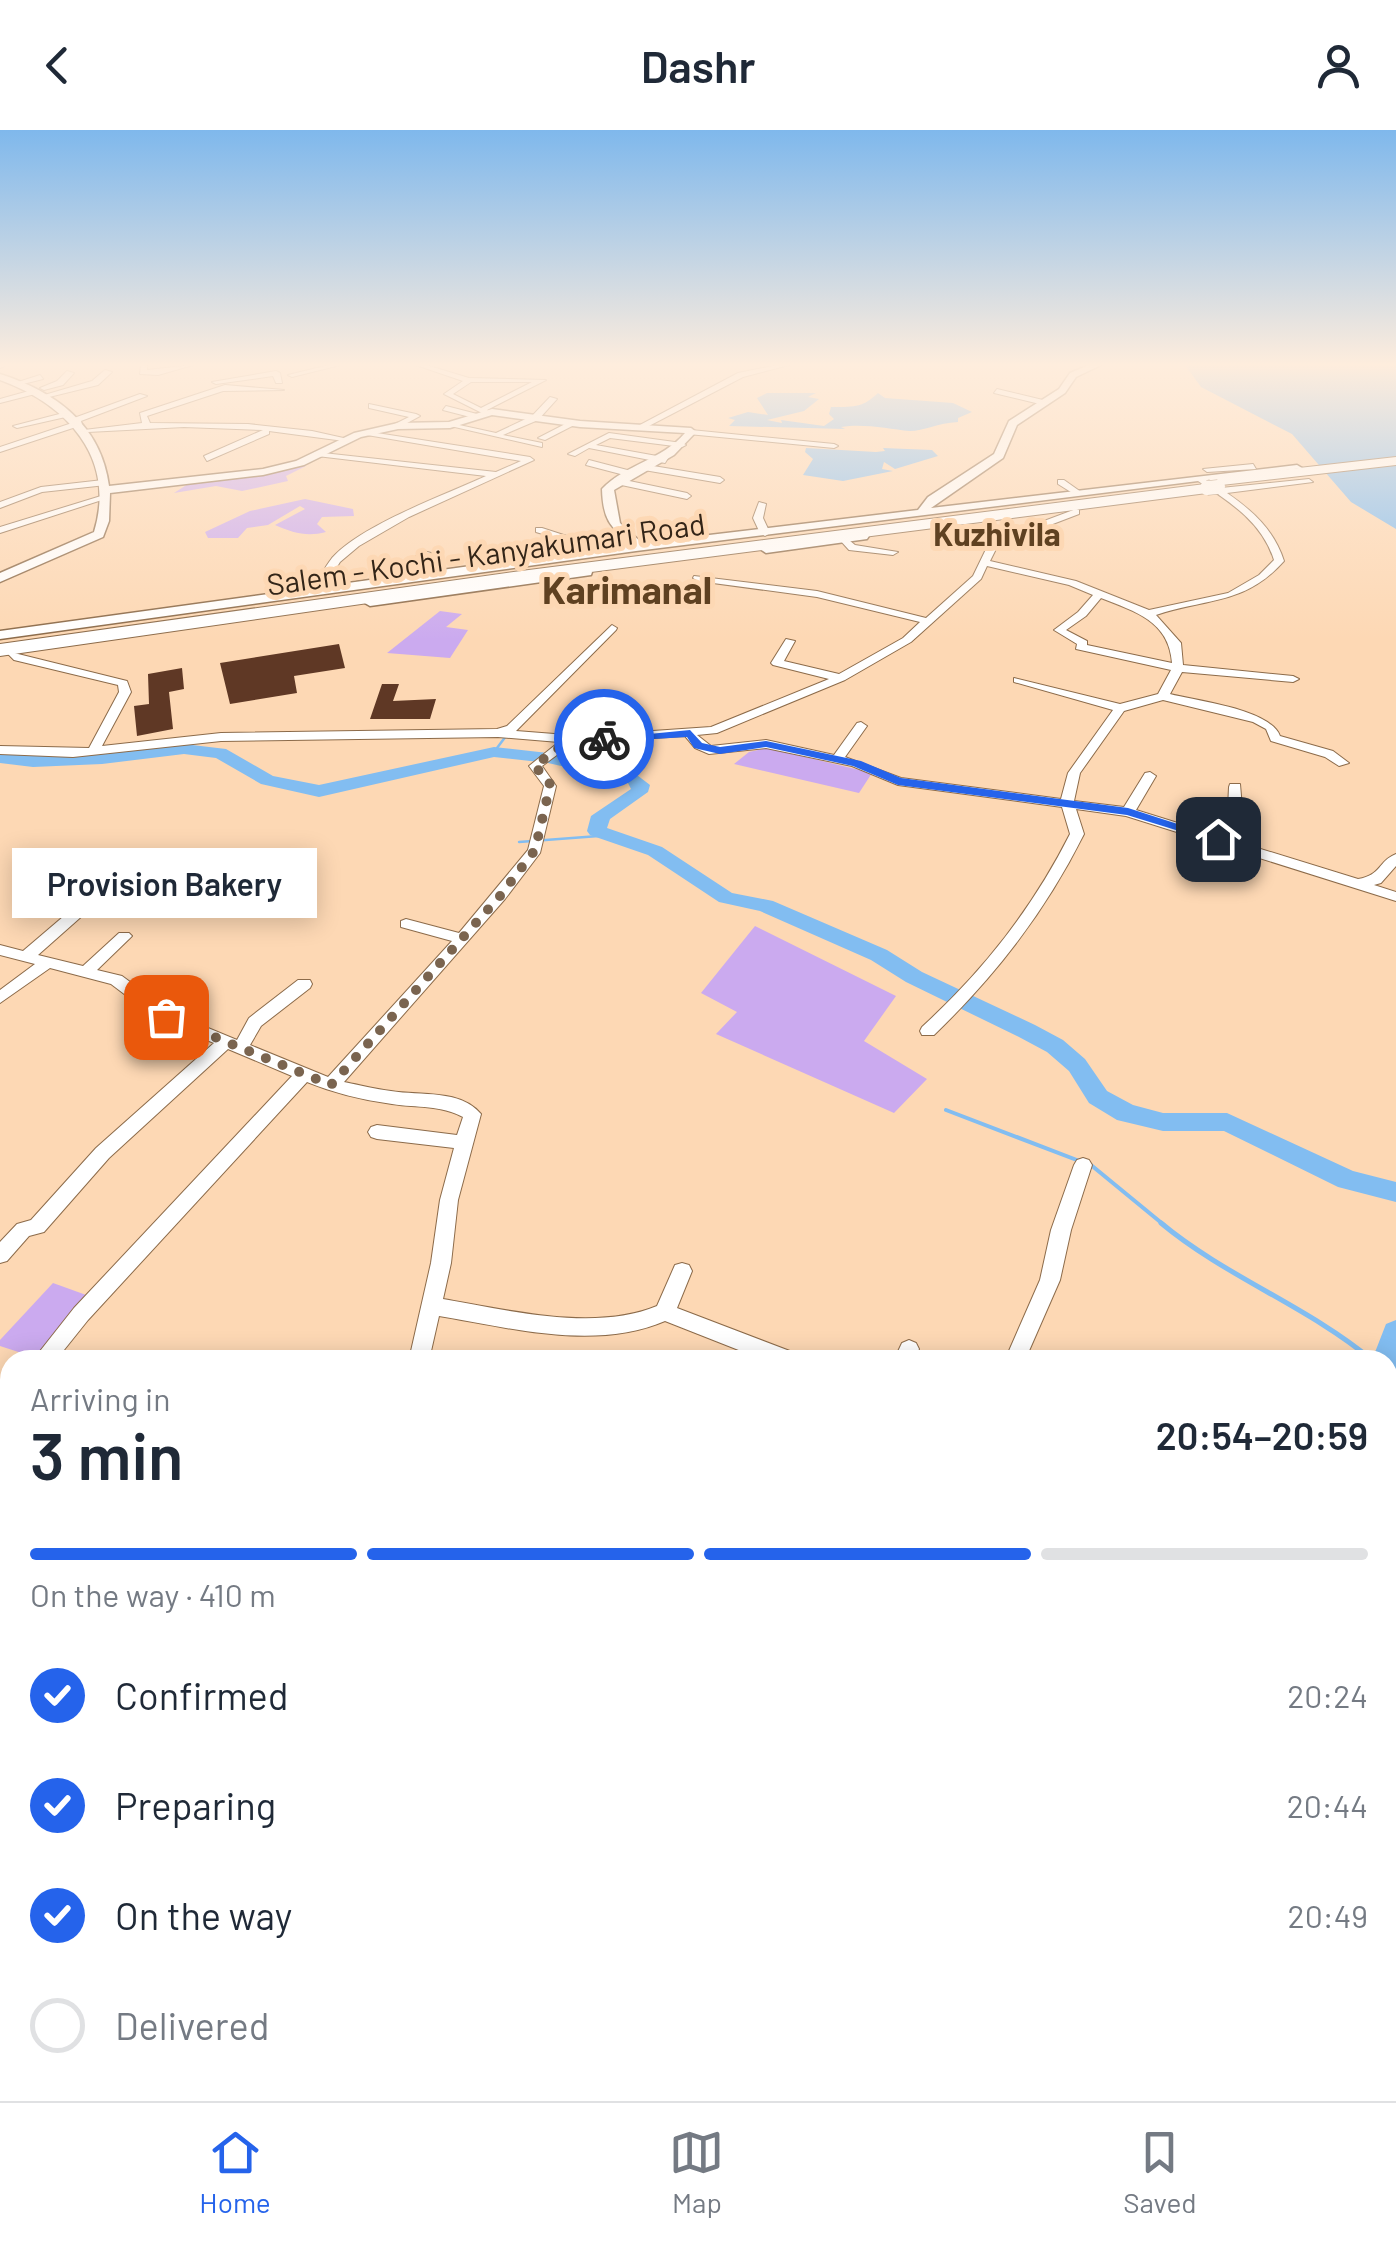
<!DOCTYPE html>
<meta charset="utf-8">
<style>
:root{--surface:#fff;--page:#f6f6f7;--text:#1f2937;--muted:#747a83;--line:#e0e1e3;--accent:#2563eb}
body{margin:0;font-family:Barlow,sans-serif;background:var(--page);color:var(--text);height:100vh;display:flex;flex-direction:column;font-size:38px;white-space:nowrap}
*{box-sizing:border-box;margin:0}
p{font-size:32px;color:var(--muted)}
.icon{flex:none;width:55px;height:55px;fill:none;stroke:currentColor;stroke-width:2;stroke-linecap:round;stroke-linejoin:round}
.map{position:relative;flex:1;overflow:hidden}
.side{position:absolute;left:0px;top:1220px;width:1398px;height:752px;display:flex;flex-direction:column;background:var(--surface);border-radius:30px 30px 0 0;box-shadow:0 5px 25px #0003}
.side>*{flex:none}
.pin{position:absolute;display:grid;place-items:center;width:85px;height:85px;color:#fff;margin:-42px;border-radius:20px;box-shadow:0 5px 15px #0006}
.courier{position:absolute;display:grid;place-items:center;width:100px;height:100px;margin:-50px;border:8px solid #2563eb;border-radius:50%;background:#fff;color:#222;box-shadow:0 2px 12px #0007}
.bubble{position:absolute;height:70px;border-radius:0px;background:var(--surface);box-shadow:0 5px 25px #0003;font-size:32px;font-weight:600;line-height:70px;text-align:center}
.summary em{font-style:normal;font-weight:600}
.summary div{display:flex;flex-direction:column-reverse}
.summary{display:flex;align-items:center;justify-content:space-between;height:170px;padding:0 30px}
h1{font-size:65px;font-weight:600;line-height:75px}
.bar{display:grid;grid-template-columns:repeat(4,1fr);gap:15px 10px;align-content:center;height:120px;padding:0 30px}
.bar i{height:12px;border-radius:8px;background:var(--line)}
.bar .current{background:var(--accent)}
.bar p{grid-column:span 4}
ol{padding:0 30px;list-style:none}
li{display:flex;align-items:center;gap:30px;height:110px}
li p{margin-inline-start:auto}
li .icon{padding:10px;border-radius:50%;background:var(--accent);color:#fff;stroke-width:4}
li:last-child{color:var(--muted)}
li i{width:55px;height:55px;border:5px solid var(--line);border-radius:50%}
header{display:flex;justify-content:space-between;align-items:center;height:130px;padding:0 30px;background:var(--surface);font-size:45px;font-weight:600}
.menu{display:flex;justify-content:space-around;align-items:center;height:140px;border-top:2px solid var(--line);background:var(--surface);font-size:28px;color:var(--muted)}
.menu a{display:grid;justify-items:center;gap:5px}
.menu .current{color:var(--accent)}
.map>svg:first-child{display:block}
.green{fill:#cbaaef}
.water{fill:#82bdf1}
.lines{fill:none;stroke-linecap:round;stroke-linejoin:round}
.stream-far2{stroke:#82bdf1;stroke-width:2.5}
.stream-far1{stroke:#82bdf1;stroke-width:4}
.stream{stroke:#82bdf1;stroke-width:5}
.river{fill:#82bdf1;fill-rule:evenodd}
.building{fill:#5f3825}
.street-casing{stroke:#8c6b4a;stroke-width:2}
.secondary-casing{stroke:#8c6b4a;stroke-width:3}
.highway-casing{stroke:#8c6b4a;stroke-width:2}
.street{fill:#fff;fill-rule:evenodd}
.secondary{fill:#fff;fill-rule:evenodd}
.highway{fill:#fff;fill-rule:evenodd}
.rail-far1{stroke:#7d6651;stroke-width:5;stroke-dasharray:25 12;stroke-linecap:butt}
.rail{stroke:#7d6651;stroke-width:6;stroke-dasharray:31 16;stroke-linecap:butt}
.highway-bridge-casing{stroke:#8c6b4a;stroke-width:15;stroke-linecap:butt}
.highway-bridge{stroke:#fff;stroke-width:14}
.route{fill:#2563eb}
.done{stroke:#7a644f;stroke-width:10;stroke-dasharray:0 18}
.labels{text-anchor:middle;stroke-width:10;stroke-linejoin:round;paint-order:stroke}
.far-street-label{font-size:30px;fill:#332518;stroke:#fdd8b4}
.far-neighbourhood-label{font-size:32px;font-weight:bold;fill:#5f4121;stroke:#fdd8b4}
.far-district-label{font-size:38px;font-weight:bold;fill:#5f4121;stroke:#fdd8b4}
</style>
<header><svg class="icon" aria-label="back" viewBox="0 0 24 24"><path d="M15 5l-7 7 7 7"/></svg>Dashr<svg class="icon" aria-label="person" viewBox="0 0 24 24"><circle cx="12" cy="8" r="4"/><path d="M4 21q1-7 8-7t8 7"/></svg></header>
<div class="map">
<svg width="1396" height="1971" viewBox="0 0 1396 1971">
<rect width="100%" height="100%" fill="#fdd8b4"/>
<g class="green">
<path d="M304,335L306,336L286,346L288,351L242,361L216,356L174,363L188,354Z"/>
<path d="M305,369L353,379L354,386L322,387L317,394L326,402C307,407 293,403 275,395L305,379L300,376L268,395L247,398L238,408H208L205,402L250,381Z"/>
<path d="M440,481L462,484L446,497L468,500L450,528L387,523Z"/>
<path d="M768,618L872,643L859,663L734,634L749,622Z"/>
<path d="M755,796L896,866L864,911L927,949L894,983L716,904L737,882L701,863Z"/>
<path d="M53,1153L89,1166L37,1228L0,1216V1210Z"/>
</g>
<g class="water">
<path d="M1185,235H1396V399L1351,372L1292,304L1201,257Z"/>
<path d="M767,263H816L808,267L819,269L804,281L767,290L782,293L781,290L824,296L834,289L829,284L831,277C857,277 863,277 878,263L885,268L953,273L972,282L958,288V292C938,293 923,301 910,301C889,299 863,293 841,297L845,299L729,296L735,290L728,288L748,282L768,285L757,268Z"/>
<path d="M806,318L876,322L885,321L883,318L932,320L938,326L895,339L884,332L882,339L893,341L843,351L803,345L813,329L805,322Z"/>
<path d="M0,1469L10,1472V1581L0,1576Z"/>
<path d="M993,1962L1010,1971H747L730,1963Z"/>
</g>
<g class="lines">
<g class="stream-far2">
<path d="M494,622L506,606"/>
<path d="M519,712L612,705"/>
</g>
<g class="stream-far1">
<path d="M946,980L1082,1032"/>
<path d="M1091,1035L1164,1095"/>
</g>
<g class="stream">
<path d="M1161,1093C1226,1147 1307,1176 1372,1230"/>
<path d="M1384,1230L1385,1226"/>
</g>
<g class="river">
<path d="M184,614L226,619L273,646L319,655L494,617L548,623L633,642L650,655L648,662L610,689L607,698L662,717L732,763L773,771L887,820L922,842L1035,895L1063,910L1085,929L1107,961L1133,975L1163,983H1227L1353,1041L1396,1052V1072L1338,1057L1224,1001H1163L1117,990L1089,973L1069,941L1047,922L1019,907L906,852L871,830L760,781L719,772L648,725L590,705L587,701L591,686L631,659L627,651L548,633L494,627L319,667L261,654L216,628L184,624L102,634L33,637L0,633V623C62,630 123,621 184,614Z"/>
<path d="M1396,1190V1240L1388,1243V1230H1372L1386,1194Z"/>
<path d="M1388,1294L1396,1297V1350L1388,1347Z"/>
</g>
</g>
<g class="building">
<path d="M339,514L345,538L294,546L297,563L230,574L220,533Z"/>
<path d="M182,538L184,559L169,562L173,599L137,606L134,576L149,574L148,544Z"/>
<path d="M382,554H399L393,571L436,569L430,589H370Z"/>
</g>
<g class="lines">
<g class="street-casing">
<g id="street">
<path d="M0,235H6L0,238Z"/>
<path d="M141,235H147V240L193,235L158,245L140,244Z"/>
<path d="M329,235H340L292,247L288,245Z"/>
<path d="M416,235H426L469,248L546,250L487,280L490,283L486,285L444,264L463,251ZM471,252H532L481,278L453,264Z"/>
<path d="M778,235H789L743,247L645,298L638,296L738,243Z"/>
<path d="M105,240L112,242L98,255L45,268L41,266L92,251Z"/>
<path d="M67,241L74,243L63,255L44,260L40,258L57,251Z"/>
<path d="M276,241L280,243L282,253H276L273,246L216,254L212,252Z"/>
<path d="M40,245L43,249L19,255L15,253Z"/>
<path d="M225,255L284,260L223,261L147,286L150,293L248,294L312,301L348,309L344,311L269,301V304L207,331L204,326L263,300L184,297L88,302L84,300L142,293L140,283Z"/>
<path d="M36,259L39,263L0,273V269Z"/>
<path d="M997,259L1047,271L1048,273L1044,275L994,263Z"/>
<path d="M140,264L147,266L81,291L82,295L0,322V317L75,292L74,288Z"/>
<path d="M550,267L557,269L538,290L503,305L542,313V317L446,295L450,293L496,303L532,286Z"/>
<path d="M369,274L416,284L420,286L398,298L395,294L409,287L369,278Z"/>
<path d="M446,276L477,284L478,286L474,288L443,280Z"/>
<path d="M67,282L70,286L17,298L13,296Z"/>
<path d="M571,291L578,293L545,310L538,308Z"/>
<path d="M691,300L834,314L838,316L834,318L688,304Z"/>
<path d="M364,301L530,327L534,330L409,387L359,416L340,432L320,464H312L311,462C318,451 324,438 332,428C361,395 445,365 486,346L317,326L314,322L496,342L521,331L367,305Z"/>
<path d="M609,303L682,313L686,315L682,317L610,308L596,315L668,328L665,333L589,318L575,326L568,324Z"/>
<path d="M589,330L635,342L636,344L632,347L586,335Z"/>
<path d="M1253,334L1256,339L1207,342L1203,339Z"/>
<path d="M647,335L720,347L724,350L720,353L644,340Z"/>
<path d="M1198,347H1204L1221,358L1309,349L1313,352L1227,363C1253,381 1274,400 1284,431C1245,475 1207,468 1156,485L1181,513L1183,535L1293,546L1299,549L1293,552L1182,542L1170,564C1197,571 1270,579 1280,606L1333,621L1349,633L1339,636L1325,627L1271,611L1266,599L1253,592L1163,570L1124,581L1080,643L1074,671L1124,677L1145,643L1150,642L1156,646L1136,680L1213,704L1228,678L1229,657L1230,654H1240L1242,678L1225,708L1358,749C1382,745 1378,731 1396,724V736L1381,753L1374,755L1396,762V771L1126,686L1076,679L1084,704C1045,782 996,845 934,905H922L920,901L922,897C984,840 1032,779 1070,704L1062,677L898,655L852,636L766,618L709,624L695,618L685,606L573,613L542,636L556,656L540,723L505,769L344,952C360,955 375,959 391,961C421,966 460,959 481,984L458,1070L451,1133L443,1169C507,1180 595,1202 657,1176L675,1135L682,1133L689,1135L692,1141L677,1178L795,1223L798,1230H764L665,1191C595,1221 511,1198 439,1186L429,1230H409L431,1133L440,1070L454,1018L377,1009L371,1007L368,1002L371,997L377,995L457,1005L463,987C441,975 417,978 392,974C363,970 334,963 307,952L88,1190L56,1230H33L74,1178L292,946L228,919L109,1028L44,1102L29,1106L7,1131L0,1133V1112L17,1094L31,1090L96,1018L214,913L160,891L111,854L50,838L0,873V860L35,834L0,825V815L23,821L98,757H108V763L38,825L83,836L119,803H129L132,806L129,809L97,840L122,846L172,883L237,910L249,888L298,850H310L312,854L310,858L261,896L250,915L328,947L452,811L401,797V791L406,789L459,803L528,720L544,656L529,636L559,612L498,607L221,611L73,627L0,624V616L89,618L119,562L118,555L14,530L8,524L10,522L127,551L131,562L102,616L221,603L497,599L507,596L612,495L617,498L616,500L516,601L580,606L711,597L829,549L773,535L771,533L786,509L795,511L784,531L839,544L903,508L920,492L817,467L698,451L693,448L694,446L817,461L926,488L973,446L989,413L935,397V393L996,409L1076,379L1079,380V384L998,415L990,431L1076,451L1149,480L1228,463L1259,445L1274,430C1262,392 1230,372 1198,351ZM987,436L1069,455L1093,465L1078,482L1054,500L1077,514L1076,519L1171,540L1158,564L1120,574L1014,548V552L1113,580L1068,643L1061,669L901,648L845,627L867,596L861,592L857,593L834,625L766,610L711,616L697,605L717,603L845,550L911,512L981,449ZM1101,468C1136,482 1169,491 1172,533L1087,515V511L1066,500L1086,486Z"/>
<path d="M615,348L687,363L691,366L687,369L612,353Z"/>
<path d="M103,350L106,355L42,362L0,378V372L41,357Z"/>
<path d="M1058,350H1064L1081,362L1074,364L1058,354Z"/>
<path d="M101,366L108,368L0,403V397Z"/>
<path d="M759,372L766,374L763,388L770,403L765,406L760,403L753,388Z"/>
<path d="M536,398H542L613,421L605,423L536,402Z"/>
<path d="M844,406L855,415L898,422L893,425L849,420L839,409Z"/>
<path d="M423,421L431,423L419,433L414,451H406L409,432Z"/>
<path d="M1083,1028L1089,1030L1092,1035L1071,1100L1060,1150L1025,1230H1005L1040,1150L1051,1100L1074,1035L1077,1030Z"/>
<path d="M909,1210L916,1213L919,1219L914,1230H894L902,1213Z"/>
<path d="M0,1301L10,1304V1324L0,1321Z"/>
<path d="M1388,1731L1396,1732V1760L1388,1759Z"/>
</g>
</g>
<g class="secondary-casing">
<g id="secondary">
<path d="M1089,235H1101L1076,247L1065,263L1017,295L1003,328L931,378L1297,335L1302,338L636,421L0,509V501L630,414C610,396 603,390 602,359C626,334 662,330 685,303L580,297L492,285L450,298L398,299L361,307L304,335L263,345L110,363L109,391L103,407L0,452V443L94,402C117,327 66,274 0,250V244C56,262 101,295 109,356L263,339L296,331L354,303L398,293L449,292L492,279L580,291L691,298L696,302L674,325L614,360L620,393L642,413L918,380L928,367L994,324L1009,291L1059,259L1070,243Z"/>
<path d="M863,402L869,406L867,409L766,423L760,419Z"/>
<path d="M586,438L592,442L591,445L370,476L363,472L370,468Z"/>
</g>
</g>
<g class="highway-casing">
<path id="highway" d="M1396,327V335L1213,356L1207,363L521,451L0,526V514L521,441L1205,354L1211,348Z"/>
</g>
<use href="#street" class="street"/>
<use href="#secondary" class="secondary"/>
<use href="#highway" class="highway"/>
<path class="rail-far1" d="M0,1262L10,1265"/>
<g class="rail">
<path d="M1388,1564H1396"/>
<path d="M1388,1605L1396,1606"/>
</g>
<g class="highway-bridge-casing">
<path id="highway-bridge" d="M1207,358L1218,357"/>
</g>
<use href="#highway-bridge" class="highway-bridge"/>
</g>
<linearGradient id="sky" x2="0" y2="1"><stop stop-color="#7fb8ec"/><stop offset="0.46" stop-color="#feeddd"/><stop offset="1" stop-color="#feeddd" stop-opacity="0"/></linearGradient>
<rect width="1396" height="510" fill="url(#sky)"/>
<path class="route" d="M690,600L702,613L720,617L766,611L861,631L901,648L1128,678L1224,709L1218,713L1127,685L898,655L853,636L766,617L720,624L694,618L687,607L604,612L598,609Z"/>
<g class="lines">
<path class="done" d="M166,887L331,955L500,766L535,720L550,656L549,650L534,636L570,610L604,609"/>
</g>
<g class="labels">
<g class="far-street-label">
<text transform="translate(486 425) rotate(-8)" y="10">Salem - Kochi - Kanyakumari Road</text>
</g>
<g class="far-neighbourhood-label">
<text x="997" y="416">Kuzhivila</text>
</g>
<g class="far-district-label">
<text x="627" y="474">Karimanal</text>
</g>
</g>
</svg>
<div class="pin" style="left:166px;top:887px;background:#ea580c"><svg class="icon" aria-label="bag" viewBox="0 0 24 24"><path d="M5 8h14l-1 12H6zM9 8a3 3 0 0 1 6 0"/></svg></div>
<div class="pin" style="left:1218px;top:709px;background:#1f2937"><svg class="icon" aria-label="home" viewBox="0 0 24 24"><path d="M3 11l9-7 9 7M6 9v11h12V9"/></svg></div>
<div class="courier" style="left:604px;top:609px"><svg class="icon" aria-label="bike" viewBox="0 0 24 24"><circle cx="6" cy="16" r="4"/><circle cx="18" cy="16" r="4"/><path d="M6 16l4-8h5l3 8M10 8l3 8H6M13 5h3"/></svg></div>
<div class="bubble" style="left:12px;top:718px;width:305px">Provision Bakery</div>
<section class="side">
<div class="summary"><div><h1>3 min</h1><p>Arriving in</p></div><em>20:54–20:59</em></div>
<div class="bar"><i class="current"></i><i class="current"></i><i class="current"></i><i></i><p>On the way · 410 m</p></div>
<ol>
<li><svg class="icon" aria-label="check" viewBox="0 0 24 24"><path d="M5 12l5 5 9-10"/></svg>Confirmed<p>20:24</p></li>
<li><svg class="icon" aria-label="check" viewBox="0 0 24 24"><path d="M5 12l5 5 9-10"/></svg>Preparing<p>20:44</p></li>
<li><svg class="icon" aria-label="check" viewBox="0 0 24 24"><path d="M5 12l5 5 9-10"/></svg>On the way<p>20:49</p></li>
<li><i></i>Delivered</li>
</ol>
</section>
</div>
<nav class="menu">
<a class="current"><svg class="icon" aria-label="home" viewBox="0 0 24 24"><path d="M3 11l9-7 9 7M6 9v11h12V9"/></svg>Home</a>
<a><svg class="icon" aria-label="map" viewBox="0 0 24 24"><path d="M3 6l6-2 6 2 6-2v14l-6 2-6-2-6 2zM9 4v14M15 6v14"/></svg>Map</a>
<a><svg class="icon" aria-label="saved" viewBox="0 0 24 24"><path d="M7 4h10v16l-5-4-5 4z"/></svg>Saved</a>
</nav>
